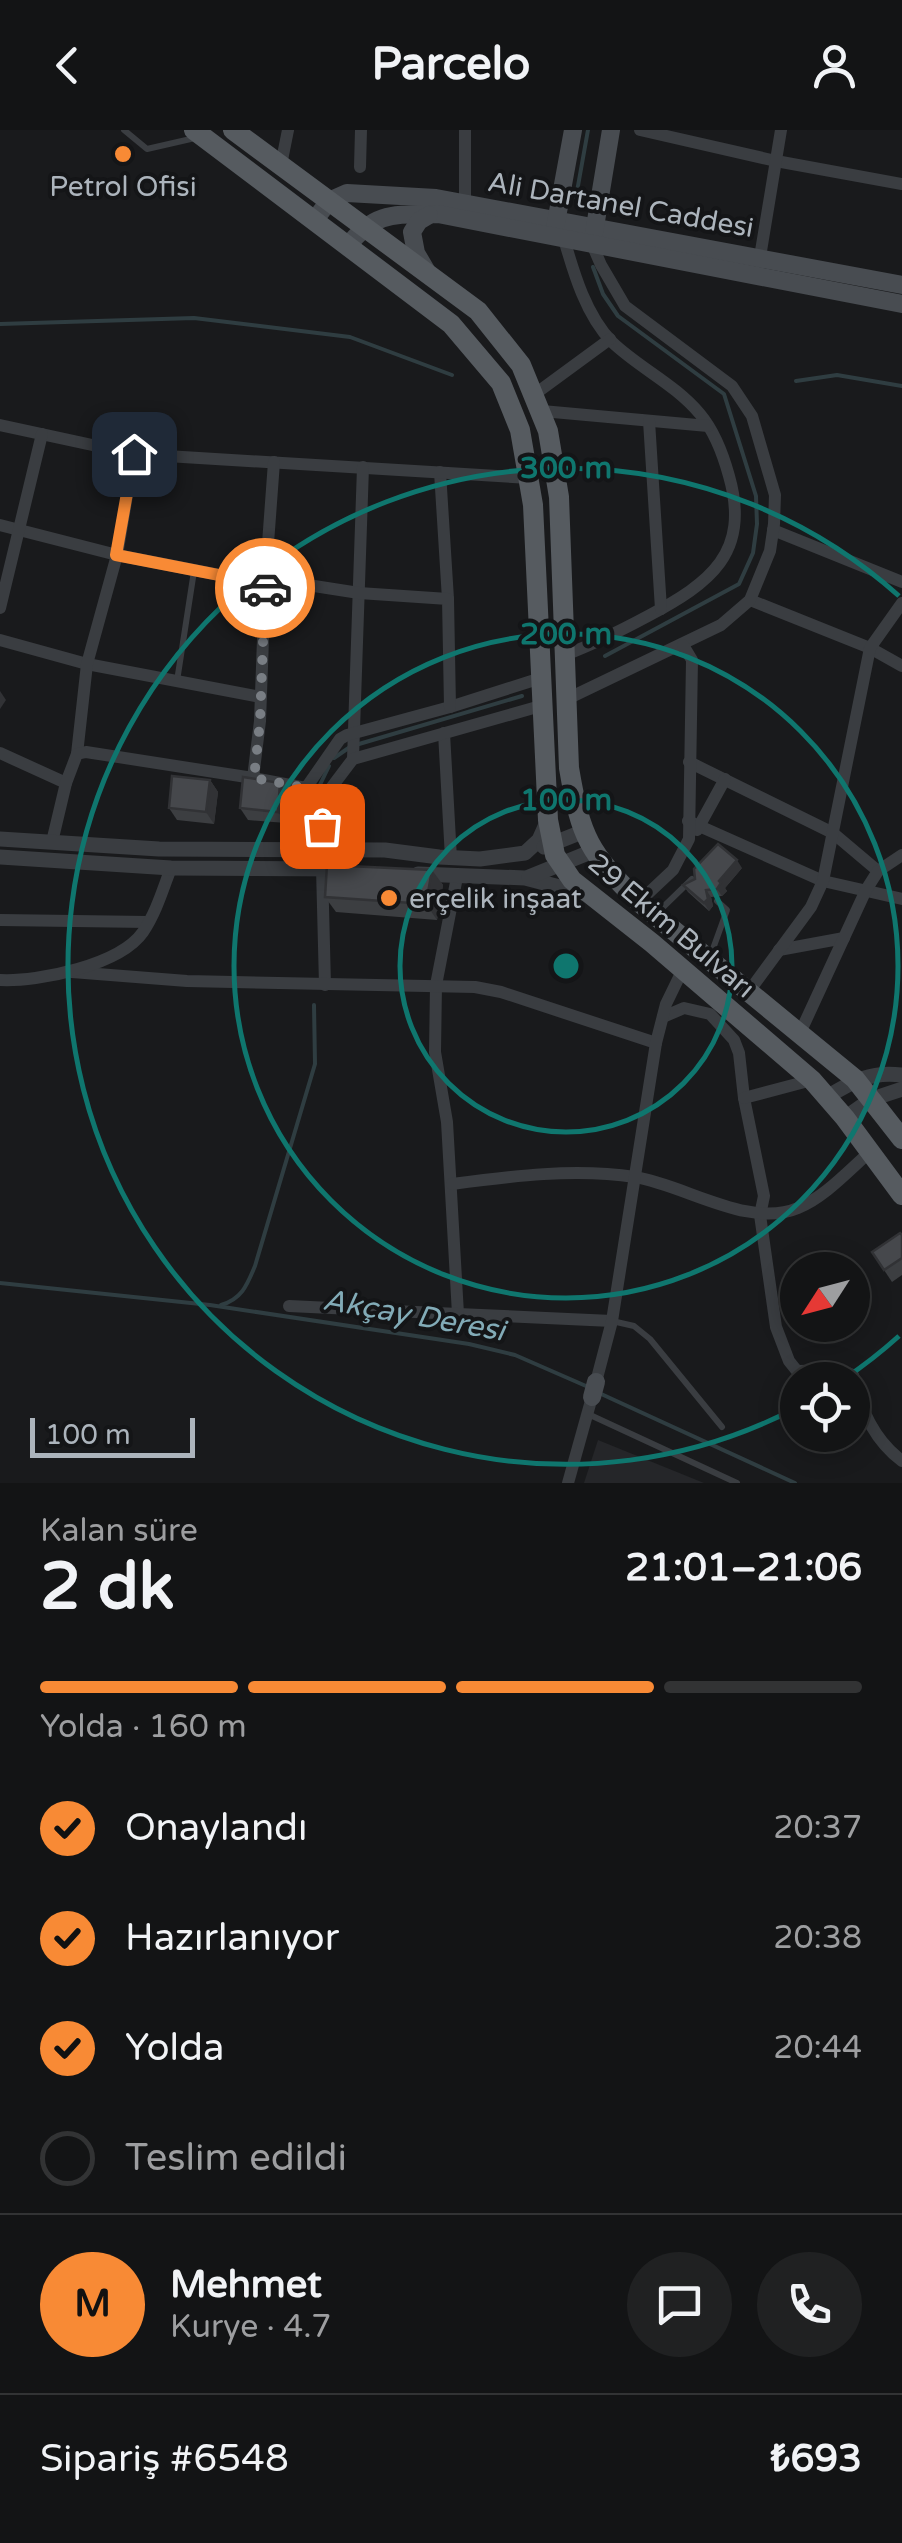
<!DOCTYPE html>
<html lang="tr">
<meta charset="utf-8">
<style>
:root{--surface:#131415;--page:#202122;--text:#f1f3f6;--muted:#9d9ea0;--line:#323334;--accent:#f88a35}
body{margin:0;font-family:"Varela Round",sans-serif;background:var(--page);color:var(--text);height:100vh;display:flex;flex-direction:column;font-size:38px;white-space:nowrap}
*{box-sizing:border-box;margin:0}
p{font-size:32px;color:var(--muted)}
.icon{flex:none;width:55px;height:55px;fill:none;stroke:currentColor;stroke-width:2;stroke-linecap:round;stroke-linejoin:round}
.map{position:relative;height:1353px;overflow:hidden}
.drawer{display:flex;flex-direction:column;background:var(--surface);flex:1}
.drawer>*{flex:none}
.needle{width:65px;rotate:234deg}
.tools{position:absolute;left:780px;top:1122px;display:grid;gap:20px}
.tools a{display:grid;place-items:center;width:90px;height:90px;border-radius:50%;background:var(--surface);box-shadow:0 5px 25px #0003,0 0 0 2px var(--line);font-size:50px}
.scale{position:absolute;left:30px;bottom:25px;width:165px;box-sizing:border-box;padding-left:10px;border:5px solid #acb4bc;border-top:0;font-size:28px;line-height:35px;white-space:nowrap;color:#acb4bc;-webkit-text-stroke:8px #141517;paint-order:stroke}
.pin{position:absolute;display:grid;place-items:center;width:85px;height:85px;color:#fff;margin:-42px;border-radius:20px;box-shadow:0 5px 15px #0006}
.courier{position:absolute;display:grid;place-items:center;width:100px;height:100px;margin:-50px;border:8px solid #f88a35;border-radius:50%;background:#fff;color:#222;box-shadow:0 2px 12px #0007}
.headline em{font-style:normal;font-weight:700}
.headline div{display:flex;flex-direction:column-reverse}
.headline{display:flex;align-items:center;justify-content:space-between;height:170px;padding:0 40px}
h1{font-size:65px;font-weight:700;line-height:75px}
.bar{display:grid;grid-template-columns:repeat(4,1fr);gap:15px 10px;align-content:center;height:120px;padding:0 40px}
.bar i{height:12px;border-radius:8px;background:var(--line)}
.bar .selected{background:var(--accent)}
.bar p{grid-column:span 4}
.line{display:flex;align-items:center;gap:25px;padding:0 40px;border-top:2px solid var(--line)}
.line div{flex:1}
.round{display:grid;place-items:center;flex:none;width:105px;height:105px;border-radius:52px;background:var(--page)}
ol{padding:0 40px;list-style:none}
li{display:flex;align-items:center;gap:30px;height:110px}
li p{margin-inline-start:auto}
li .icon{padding:10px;border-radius:50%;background:var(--accent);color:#111;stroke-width:4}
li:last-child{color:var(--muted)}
li i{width:55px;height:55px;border:5px solid var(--line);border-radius:50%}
header{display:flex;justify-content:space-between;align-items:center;height:130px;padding:0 40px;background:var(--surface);font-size:45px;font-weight:700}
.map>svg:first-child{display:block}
.built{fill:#252629}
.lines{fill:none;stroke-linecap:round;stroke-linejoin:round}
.stream{stroke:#2f3d41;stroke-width:4}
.service{stroke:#3a3d41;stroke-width:6}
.minor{stroke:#3a3d41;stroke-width:12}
.tertiary{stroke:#3a3d41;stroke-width:15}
.secondary{stroke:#484c51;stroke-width:18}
.primary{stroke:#565b60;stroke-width:20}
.wall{fill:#3c3e41}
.shaded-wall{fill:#313235}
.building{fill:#46484c;stroke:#313235;stroke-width:2.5}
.done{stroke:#797e84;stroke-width:10;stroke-dasharray:0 18}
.route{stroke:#f88a35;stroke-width:12}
.ring{fill:none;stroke:#0f766e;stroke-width:5}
.poi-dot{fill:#f88a35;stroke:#141517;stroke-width:4}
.labels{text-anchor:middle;stroke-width:8;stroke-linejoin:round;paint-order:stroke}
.poi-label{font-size:28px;fill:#acb4bc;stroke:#141517}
.street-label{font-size:28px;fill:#acb4bc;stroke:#141517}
.water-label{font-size:30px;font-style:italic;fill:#82abb7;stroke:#141517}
.centre{fill:#0f766e;stroke:#141517;stroke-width:5}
.ring-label{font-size:30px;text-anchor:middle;font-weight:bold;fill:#0f766e;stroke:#141517;stroke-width:8;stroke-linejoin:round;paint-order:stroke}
</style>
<header><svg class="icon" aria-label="back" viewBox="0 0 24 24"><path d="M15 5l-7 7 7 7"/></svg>Parcelo<svg class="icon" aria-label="person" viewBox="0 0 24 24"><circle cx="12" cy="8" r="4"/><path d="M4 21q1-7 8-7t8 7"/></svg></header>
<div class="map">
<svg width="902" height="1353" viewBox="0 0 902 1353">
<rect width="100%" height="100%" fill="#191a1c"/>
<path class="built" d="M598,1310L704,1353H584Z"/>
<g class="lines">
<g class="stream">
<path d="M576,67L588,0"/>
<path d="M593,137L603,164L618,186L724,264L756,366L757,394L753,423L739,454L605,526"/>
<path d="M0,194L194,188L350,207L452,245"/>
<path d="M796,251L837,245L902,256"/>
<path d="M359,614L522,566"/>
<path d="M334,628L350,617"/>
<path d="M316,663L329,636"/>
<path d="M0,1153L210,1175L469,1214L515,1225L586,1256"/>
<path d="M221,1175C242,1169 247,1155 255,1136L315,934L314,875"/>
<path d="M599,1263L795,1353"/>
</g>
<g class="service">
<path d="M124,0L147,19L195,8"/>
<path d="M177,551L194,441"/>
<path d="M656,784L692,749L695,752"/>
<path d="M710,827L727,780L717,771"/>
<path d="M612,1191L634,1196L650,1209L722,1297"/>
<path d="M588,1284L737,1353"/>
</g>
<g class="minor">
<path d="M465,0V73"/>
<path d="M640,0L776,31L902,54"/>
<path d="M281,35L288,0"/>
<path d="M360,37L361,0"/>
<path d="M564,109C574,144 586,185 612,212C639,238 675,254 700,284C715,302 723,324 729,346C751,423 710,453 648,486C620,501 594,514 565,525"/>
<path d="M760,127L781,0"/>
<path d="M535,264L610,209"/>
<path d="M542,281L708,296"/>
<path d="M649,291L661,479"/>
<path d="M0,295L134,324"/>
<path d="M440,342L448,469"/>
<path d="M0,395L117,425L134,324L529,348"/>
<path d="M773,400L902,452"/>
<path d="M750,470L870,518L902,536"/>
<path d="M0,478L42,304"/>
<path d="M0,510L87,534L261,567"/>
<path d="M567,569L721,495L750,470L770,421L774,394L775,365L752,286L732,256L625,176L601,135L592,114"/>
<path d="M444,603L451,728"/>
<path d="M0,623L66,653"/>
<path d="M77,624L87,534L117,425L265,454L274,332"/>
<path d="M353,629L363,337"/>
<path d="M689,632L833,703L878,741"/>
<path d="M253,648L306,658L340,609L347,605L450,577L541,548"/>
<path d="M306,658L307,695L322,696L325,666L353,629L544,575"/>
<path d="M688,691L823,751L902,769"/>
<path d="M697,700L725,649"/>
<path d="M52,712L66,653L77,624L86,622L253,648L260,591L265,454L295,453L359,463L448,469L450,577"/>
<path d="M322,738L325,855"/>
<path d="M457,747L436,855L435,922L447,992L458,1184L612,1191"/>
<path d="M639,772L673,740L689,709L692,530L683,515"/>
<path d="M0,790L148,792"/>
<path d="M779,820L844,808"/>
<path d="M72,842L187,851L475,857L501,862L656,913"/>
<path d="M0,850C39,852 120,835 143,802C156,783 163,759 171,738"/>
<path d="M750,860L811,777L823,751L870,518L902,473"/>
<path d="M663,887L684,878L710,884L734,910L739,923L744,968L764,1066L760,1085L776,1197L789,1231L797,1241L840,1240L853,1245C860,1279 874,1310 902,1331"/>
<path d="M800,903L866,760L878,741L902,725"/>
<path d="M744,968L812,950"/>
<path d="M452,1054C513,1046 574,1038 635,1047C685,1055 749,1099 798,1078C825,1067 849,1040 871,1021"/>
<path d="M289,1176L458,1184"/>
<path d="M596,1252L612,1191L656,913L666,874L683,839"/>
<path d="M568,1353L592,1267"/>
</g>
<g class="tertiary">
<path d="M0,709L159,719L385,720L439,727L480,729L525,723L539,710L547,692"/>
<path d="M544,717L582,702"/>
<path d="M0,727L171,738L346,739"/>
<path d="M418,744L525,748L583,763"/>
<path d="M529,747L593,721"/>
<path d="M827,967C853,951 871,941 902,945"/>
<path d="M845,988L872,969L902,959"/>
</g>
<g class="secondary">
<path d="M314,91L329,71L347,63L436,68L902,155"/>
<path d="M555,98L573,0"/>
<path d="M593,109L611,0"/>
<path d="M348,116C375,80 397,85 438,84L902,174"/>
<path d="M426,140L416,123L412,102L419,91L429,85"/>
<path d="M592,1267L596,1252"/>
</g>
<g class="primary">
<path d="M194,0L451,194L501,253L520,300L533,375L548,690L555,725L572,750L652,813L812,950L845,988L902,1065"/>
<path d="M233,0L478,181L521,235L548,301L559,367L569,638C581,709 589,722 639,772L855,949L902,1009"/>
</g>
</g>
<g class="wall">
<path d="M210,650L218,662L214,694L177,690L169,678Z"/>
<path d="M280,653L288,665L286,693L248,690L240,678Z"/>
<path d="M742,738L725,758L727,761L722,766L711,767L713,776L709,781L688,762L683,755Z"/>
<path d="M432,740L443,755L437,790L336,782L325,767Z"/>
<path d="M902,1105V1145L892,1152L872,1122Z"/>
</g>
<g class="shaded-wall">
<path d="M0,561L6,570L0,579Z"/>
<path d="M210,650L218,662L214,694L206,682Z"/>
<path d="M280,653L288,665L286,693L278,682Z"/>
<path d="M737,730L742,738L725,758L727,761L722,766L717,759L719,751Z"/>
<path d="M432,740L443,755L437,790L426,774Z"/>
<path d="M706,760L711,767L713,776L709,781L704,773Z"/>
</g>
<g class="building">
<path d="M172,646L210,650L206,682L169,678Z"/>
<path d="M243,647L280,653L278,682L240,678Z"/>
<path d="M718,714L737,730L719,751L721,753L717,759L706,760L708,769L704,773L683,755L695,749L694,739Z"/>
<path d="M327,735L432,740L426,774L325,767Z"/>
<path d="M900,1103L902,1105V1128L884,1140L872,1122Z"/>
</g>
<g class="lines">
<path class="done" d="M265,458L260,592L254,648L306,658L307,696H322"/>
<path class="route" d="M134,324L116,425L265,454V458"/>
</g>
<g class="ring">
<circle cx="566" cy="836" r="166"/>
<circle cx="566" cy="836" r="332"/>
<path d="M899 1206A498 498 0 0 1 844 1249M796 1278A498 498 0 1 1 899 466"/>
</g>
<g class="poi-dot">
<circle cx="123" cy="24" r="10"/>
<circle cx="389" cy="768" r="10"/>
</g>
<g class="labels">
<g class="poi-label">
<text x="123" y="66">Petrol Ofisi</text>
<text x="409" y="778" text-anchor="start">erçelik inşaat</text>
</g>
<g class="street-label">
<text transform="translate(621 74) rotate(10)" y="10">Ali Dartanel Caddesi</text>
<text transform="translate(672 795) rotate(40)" y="10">29 Ekim Bulvarı</text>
</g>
<g class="water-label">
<text transform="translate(414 1185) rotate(10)" y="10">Akçay Deresi</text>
</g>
</g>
<circle cx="566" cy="836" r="15" class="centre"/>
<g class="ring-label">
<text x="566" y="348">300 m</text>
<text x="566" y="514">200 m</text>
<text x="566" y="680">100 m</text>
</g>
</svg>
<div class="tools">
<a><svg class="needle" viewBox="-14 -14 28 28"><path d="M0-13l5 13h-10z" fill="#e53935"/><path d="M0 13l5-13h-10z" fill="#9d9ea0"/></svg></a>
<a><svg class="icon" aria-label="locate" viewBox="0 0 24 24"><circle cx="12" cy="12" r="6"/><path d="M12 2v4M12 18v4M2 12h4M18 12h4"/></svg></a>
</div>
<div class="scale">100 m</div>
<div class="pin" style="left:322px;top:696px;background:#ea580c"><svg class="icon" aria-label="bag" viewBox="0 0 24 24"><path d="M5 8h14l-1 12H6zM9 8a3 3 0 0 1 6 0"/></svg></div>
<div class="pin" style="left:134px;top:324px;background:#1f2937"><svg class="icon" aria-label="home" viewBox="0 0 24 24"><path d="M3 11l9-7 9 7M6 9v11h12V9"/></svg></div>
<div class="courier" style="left:265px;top:458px"><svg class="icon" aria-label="car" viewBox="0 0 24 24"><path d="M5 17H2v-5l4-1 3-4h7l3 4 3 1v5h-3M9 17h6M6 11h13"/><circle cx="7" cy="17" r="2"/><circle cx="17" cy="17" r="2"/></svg></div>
</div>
<section class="drawer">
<div class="headline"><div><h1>2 dk</h1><p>Kalan süre</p></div><em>21:01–21:06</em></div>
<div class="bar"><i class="selected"></i><i class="selected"></i><i class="selected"></i><i></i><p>Yolda · 160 m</p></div>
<ol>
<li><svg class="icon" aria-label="check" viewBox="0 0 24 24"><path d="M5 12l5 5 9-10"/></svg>Onaylandı<p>20:37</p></li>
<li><svg class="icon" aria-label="check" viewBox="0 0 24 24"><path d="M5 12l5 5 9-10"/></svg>Hazırlanıyor<p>20:38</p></li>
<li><svg class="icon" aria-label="check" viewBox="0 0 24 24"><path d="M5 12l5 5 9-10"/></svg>Yolda<p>20:44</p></li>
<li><i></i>Teslim edildi</li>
</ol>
<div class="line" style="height:180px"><b class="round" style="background:var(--accent);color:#111">M</b><div><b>Mehmet</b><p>Kurye · 4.7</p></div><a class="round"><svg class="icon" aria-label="chat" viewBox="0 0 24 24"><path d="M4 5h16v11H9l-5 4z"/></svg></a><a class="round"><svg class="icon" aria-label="phone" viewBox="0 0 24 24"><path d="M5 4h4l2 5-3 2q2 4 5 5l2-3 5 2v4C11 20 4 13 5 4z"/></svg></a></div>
<div class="line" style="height:130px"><div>Sipariş #6548</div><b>₺693</b></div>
</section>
